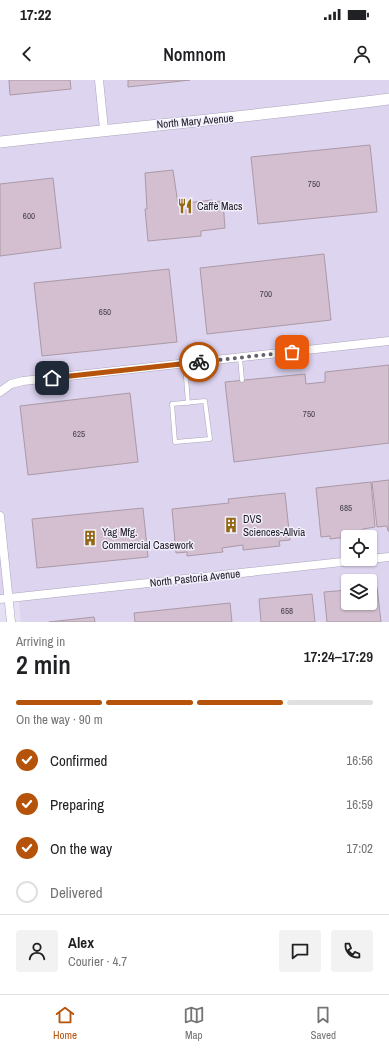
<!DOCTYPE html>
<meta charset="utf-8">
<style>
:root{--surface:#fff;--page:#f2f2f2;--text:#202124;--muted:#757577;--line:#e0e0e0;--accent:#b45309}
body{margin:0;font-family:"Archivo Narrow",sans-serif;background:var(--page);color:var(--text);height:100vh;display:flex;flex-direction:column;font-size:15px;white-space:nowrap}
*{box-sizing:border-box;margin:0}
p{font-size:13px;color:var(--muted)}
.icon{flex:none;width:22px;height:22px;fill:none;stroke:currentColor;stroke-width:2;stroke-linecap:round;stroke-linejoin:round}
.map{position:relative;height:542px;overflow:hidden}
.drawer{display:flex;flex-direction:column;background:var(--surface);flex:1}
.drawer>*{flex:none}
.buttons{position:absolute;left:341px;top:450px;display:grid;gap:8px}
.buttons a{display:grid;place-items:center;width:36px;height:36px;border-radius:4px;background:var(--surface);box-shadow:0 1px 3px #0004;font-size:20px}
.pin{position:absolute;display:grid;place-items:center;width:34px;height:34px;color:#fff;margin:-17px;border-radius:8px;box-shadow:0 2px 6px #0006}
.courier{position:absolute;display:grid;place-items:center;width:40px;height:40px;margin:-20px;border:3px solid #b45309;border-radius:50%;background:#fff;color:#222;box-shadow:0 1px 5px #0007}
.overview em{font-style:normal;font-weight:600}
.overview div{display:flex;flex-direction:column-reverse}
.overview{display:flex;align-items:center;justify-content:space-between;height:68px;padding:0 16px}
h1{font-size:26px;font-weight:600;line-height:30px}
.bar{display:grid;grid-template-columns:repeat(4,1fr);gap:6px 4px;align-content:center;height:48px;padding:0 16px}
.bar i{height:5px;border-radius:3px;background:var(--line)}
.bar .on{background:var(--accent)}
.bar p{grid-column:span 4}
.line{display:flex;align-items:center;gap:10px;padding:0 16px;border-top:1px solid var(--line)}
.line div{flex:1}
.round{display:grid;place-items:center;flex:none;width:42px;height:42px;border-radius:4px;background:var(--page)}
ol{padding:0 16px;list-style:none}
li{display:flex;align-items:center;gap:12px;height:44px}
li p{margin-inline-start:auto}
li .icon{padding:4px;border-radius:50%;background:var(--accent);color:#fff;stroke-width:4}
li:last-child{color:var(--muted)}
li i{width:22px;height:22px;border:2px solid var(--line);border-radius:50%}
.status{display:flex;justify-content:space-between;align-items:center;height:28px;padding:0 20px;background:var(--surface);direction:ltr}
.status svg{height:11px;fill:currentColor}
header{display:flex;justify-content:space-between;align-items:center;height:52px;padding:0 16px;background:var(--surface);font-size:18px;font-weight:600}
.tab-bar{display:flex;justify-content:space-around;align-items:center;height:56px;border-top:1px solid var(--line);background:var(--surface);font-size:11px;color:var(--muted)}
.tab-bar a{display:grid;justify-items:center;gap:2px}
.tab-bar .on{color:var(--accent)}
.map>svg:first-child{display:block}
.built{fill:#ddd4f0;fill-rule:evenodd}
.building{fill:#d3bfcf;stroke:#ab99a7}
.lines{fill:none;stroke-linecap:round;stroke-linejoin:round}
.lane-casing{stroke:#aba5ba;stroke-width:5}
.street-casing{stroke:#aba5ba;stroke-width:9}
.secondary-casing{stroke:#aba5ba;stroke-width:12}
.lane{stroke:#fff;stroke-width:4}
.street{stroke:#fff;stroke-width:8}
.secondary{stroke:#fff;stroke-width:11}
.done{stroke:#64606c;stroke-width:4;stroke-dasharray:0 7.2}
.route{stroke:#b45309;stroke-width:5}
.labels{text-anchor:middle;stroke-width:3;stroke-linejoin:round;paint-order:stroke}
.number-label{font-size:9px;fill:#4b444e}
.street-label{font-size:11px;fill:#1e1b23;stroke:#f2effc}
.poi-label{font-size:11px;fill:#1e1b23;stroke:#f2effc;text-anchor:start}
</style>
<div class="status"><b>17:22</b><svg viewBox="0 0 49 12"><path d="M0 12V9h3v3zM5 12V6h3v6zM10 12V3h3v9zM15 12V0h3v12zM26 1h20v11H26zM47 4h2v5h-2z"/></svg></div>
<header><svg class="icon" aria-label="back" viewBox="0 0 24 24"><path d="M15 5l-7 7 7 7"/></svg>Nomnom<svg class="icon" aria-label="person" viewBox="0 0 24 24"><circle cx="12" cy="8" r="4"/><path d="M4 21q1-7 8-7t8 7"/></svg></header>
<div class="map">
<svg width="389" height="542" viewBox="0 0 389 542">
<rect width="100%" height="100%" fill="#e6e0f5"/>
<path class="built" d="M0,0H389V542H21L18,513L0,515ZM348,457H370V479H348ZM348,501H370V523H348Z"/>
<g class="building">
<path d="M9,0H70L71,9L10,15Z"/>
<path d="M128,0H190L128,7Z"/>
<path d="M370,65L377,132L258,144L251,77Z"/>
<path d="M173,90L178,124L212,120V122L223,121L225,148L201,151V156L148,161L145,129H147L145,93Z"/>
<path d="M53,98L61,168L0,176V104Z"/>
<path d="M324,174L331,240L207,254L200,188Z"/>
<path d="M169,189L177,262L42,276L34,203Z"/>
<path d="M389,285V363L234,382L225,302L305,294L306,304L325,302V292Z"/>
<path d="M130,313L138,382L28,395L20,326Z"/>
<path d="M389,400V451H388L387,446L377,447L372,402Z"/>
<path d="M371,402L375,447L363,449L364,455L330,459V456L321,457L316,408Z"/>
<path d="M285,413L290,460L279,461L280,466L243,470V465L222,468L223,472L187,476V472L176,473L172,429L229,423L228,419Z"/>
<path d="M143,428L148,477L37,488L32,439Z"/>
<path d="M370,507H377L381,542H327L324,512L348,510V523H370Z"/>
<path d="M312,514L315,542H261L259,519Z"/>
<path d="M230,523L232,542H135L134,533Z"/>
<path d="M94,537L95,542H49Z"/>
</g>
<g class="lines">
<g class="lane-casing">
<g id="lane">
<path d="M240,278L242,300"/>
<path d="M185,284L188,323"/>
<path d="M205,321L210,359L175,362L172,324Z"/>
</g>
</g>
<g class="street-casing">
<g id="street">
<path d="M99,0L104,49"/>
<path d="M0,312L11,304L23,301L389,261"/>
<path d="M0,436L11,542"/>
<path d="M0,519L389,477"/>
</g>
</g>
<g class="secondary-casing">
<path id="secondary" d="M0,62C130,47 260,36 389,19"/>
</g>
<use href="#lane" class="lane"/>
<use href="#street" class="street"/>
<use href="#secondary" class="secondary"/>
</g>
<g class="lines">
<path class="done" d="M199,282L292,272"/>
<path class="route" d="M52,298L199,282"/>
</g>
<defs>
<g id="restaurant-bare" transform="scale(1.2)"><path d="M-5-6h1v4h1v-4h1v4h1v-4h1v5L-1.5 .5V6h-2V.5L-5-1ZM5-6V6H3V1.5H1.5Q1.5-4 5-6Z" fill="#946813" stroke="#f2effc" stroke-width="2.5" paint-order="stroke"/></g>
<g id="building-bare" transform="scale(1.2)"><path d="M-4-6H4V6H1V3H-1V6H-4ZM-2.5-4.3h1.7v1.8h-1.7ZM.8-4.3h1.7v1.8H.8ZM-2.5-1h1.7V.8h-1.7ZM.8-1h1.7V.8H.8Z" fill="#946813" stroke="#f2effc" stroke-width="2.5" paint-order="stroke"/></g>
</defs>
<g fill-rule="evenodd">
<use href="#restaurant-bare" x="185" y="126"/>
<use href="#building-bare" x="231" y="445"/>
<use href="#building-bare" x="90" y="458"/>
</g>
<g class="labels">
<g class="number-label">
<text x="314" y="107">750</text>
<text x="29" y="139">600</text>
<text x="266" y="217">700</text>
<text x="105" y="235">650</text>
<text x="309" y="337">750</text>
<text x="79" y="357">625</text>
<text x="346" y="431">685</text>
<text x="287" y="534">658</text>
</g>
<g class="street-label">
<text transform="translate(195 41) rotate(-5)" y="4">North Mary Avenue</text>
<text transform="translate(195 498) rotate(-6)" y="4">North Pastoria Avenue</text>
</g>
<g class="poi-label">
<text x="197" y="130">Caffè Macs</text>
<text x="243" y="443">DVS<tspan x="243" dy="13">Sciences-Allvia</tspan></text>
<text x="102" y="456">Yag Mfg.<tspan x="102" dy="13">Commercial Casework</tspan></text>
</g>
</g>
</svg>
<div class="buttons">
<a><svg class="icon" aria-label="locate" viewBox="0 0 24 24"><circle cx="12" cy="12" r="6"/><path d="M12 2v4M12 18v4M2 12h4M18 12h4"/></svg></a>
<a><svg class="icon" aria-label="layers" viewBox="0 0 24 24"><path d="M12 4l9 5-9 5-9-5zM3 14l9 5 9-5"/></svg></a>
</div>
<div class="pin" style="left:292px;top:272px;background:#ea580c"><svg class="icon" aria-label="bag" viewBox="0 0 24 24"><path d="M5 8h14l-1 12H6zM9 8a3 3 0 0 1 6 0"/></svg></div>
<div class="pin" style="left:52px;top:298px;background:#1f2937"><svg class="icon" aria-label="home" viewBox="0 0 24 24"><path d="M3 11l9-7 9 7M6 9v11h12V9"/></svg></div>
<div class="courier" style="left:199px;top:282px"><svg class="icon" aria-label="bike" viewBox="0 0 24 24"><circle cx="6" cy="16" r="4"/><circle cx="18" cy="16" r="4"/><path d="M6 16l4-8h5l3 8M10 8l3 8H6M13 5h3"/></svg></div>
</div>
<section class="drawer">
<div class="overview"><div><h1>2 min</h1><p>Arriving in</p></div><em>17:24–17:29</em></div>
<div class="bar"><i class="on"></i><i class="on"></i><i class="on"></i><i></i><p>On the way · 90 m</p></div>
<ol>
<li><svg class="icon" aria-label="check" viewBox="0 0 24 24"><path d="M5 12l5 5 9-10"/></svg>Confirmed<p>16:56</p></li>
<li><svg class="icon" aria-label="check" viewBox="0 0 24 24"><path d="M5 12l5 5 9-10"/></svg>Preparing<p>16:59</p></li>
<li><svg class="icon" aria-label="check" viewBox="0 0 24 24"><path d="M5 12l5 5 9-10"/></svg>On the way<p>17:02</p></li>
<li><i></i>Delivered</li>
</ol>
<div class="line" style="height:72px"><a class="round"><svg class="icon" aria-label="person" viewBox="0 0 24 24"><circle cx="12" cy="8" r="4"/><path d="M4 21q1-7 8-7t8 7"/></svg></a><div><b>Alex</b><p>Courier · 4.7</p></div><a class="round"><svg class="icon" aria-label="chat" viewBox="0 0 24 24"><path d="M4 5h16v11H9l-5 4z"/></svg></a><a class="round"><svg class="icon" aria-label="phone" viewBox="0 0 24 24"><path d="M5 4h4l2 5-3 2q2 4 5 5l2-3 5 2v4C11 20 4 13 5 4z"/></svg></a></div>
</section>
<nav class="tab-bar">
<a class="on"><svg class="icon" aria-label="home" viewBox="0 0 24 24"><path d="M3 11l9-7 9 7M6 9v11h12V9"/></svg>Home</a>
<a><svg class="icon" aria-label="map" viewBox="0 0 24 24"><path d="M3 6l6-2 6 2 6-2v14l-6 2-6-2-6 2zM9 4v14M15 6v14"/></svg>Map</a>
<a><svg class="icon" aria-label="saved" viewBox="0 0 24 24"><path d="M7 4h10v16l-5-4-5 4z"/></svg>Saved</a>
</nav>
